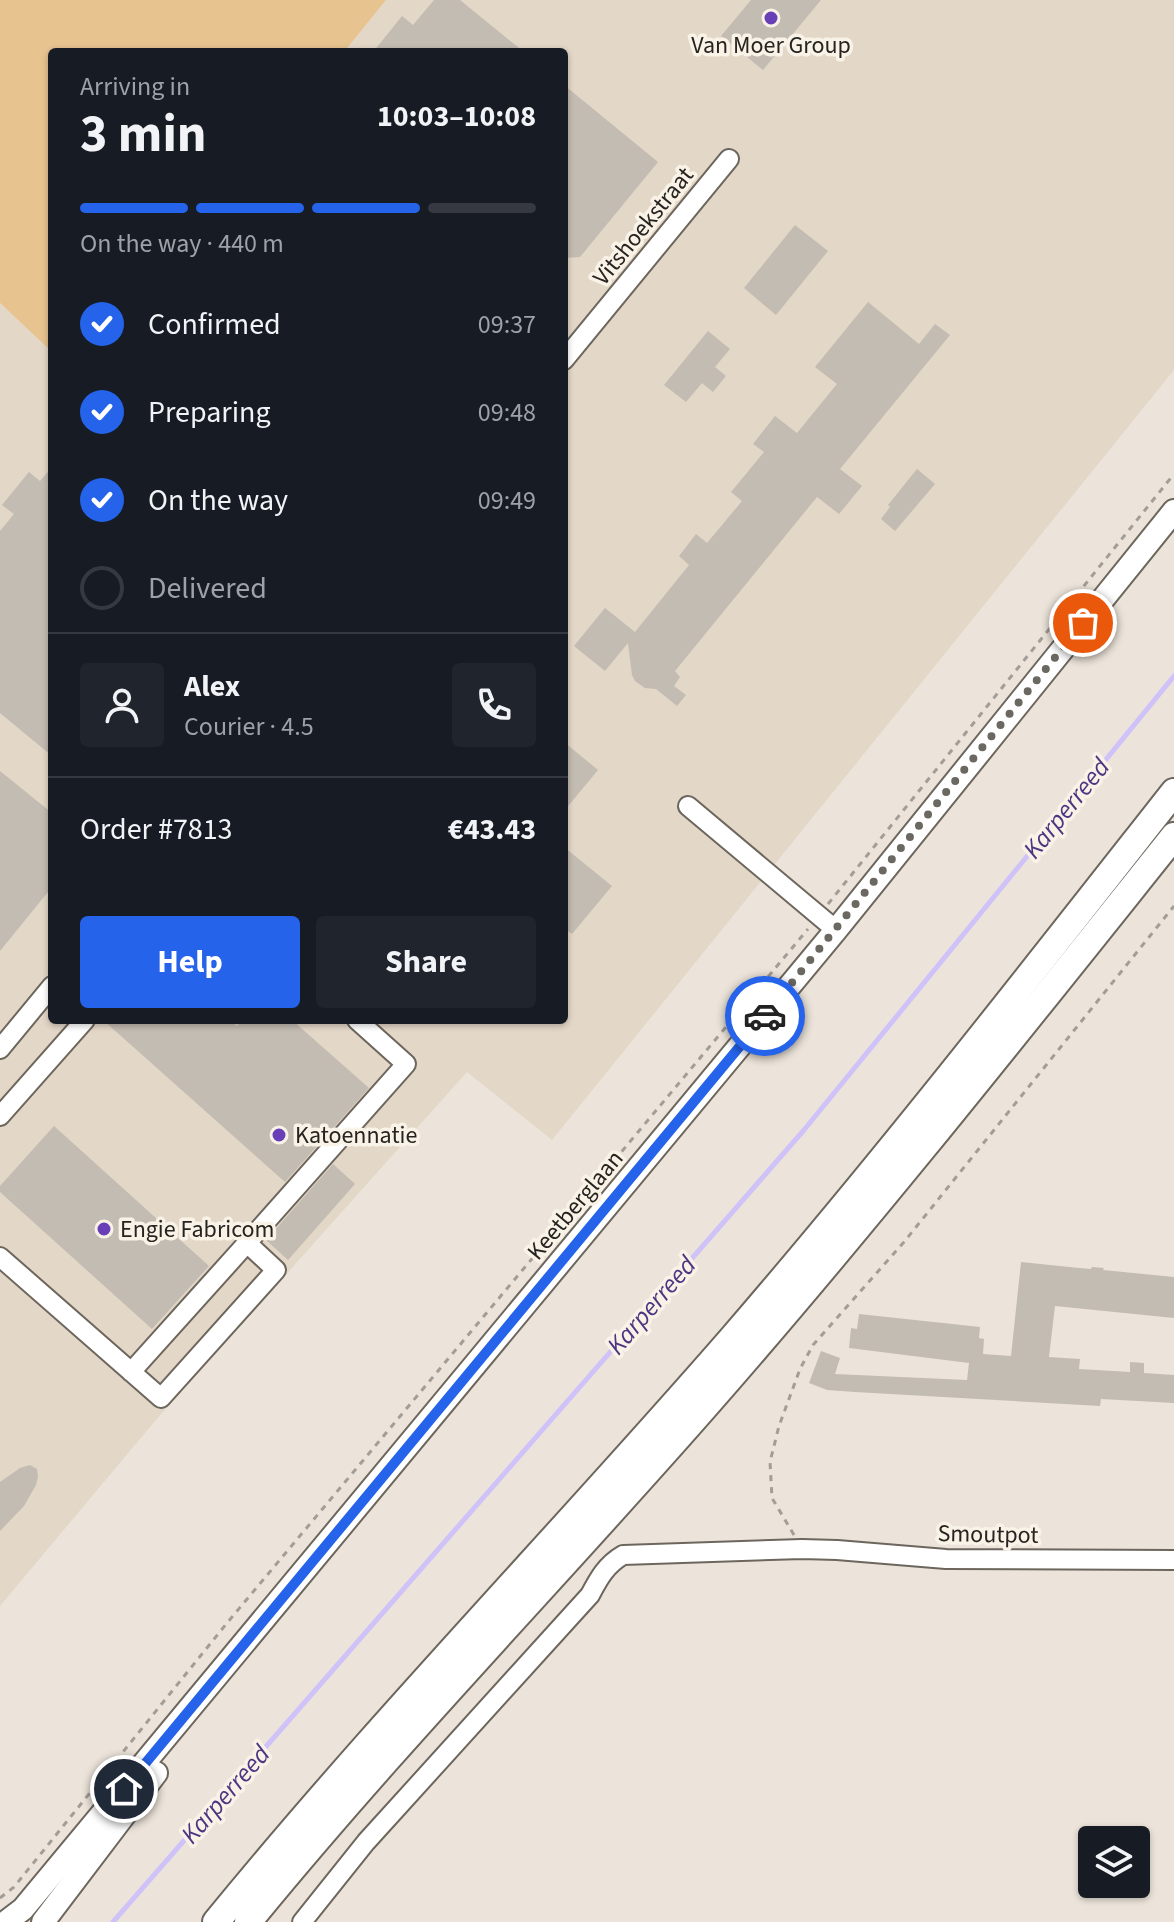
<!DOCTYPE html>
<meta charset="utf-8">
<style>
:root{--surface:#171b24;--page:#20242c;--text:#f1f3f6;--muted:#9ea1a6;--line:#363941;--accent:#2563eb}
body{margin:0;font-family:"Source Sans 3",sans-serif;background:var(--page);color:var(--text);height:100vh;display:flex;flex-direction:column;font-size:30px;white-space:nowrap}
*{box-sizing:border-box;margin:0}
p{font-size:26px;color:var(--muted)}
.icon{flex:none;width:44px;height:44px;fill:none;stroke:currentColor;stroke-width:2;stroke-linecap:round;stroke-linejoin:round}
.map{position:relative;flex:1;overflow:hidden}
.details{position:absolute;left:48px;top:48px;width:520px;height:976px;display:flex;flex-direction:column;background:var(--surface);border-radius:8px;box-shadow:0 2px 6px #0004}
.details>*{flex:none}
.buttons{position:absolute;left:1078px;top:1826px;display:grid;gap:16px}
.buttons a{display:grid;place-items:center;width:72px;height:72px;border-radius:8px;background:var(--surface);box-shadow:0 2px 6px #0004;font-size:40px}
.pin{position:absolute;display:grid;place-items:center;width:68px;height:68px;color:#fff;margin:-34px;border:4px solid #fff;border-radius:50%;box-shadow:0 2px 8px #0007}
.courier{position:absolute;display:grid;place-items:center;width:80px;height:80px;margin:-40px;border:6px solid #2563eb;border-radius:50%;background:#fff;color:#222;box-shadow:0 2px 10px #0007}
.headline em{font-style:normal;font-weight:700}
.headline div{display:flex;flex-direction:column-reverse}
.headline{display:flex;align-items:center;justify-content:space-between;height:136px;padding:0 32px}
h1{font-size:52px;font-weight:700;line-height:60px}
.bar{display:grid;grid-template-columns:repeat(4,1fr);gap:12px 8px;align-content:center;height:96px;padding:0 32px}
.bar i{height:10px;border-radius:6px;background:var(--line)}
.bar .active{background:var(--accent)}
.bar p{grid-column:span 4}
.line{display:flex;align-items:center;gap:20px;padding:0 32px;border-top:2px solid var(--line)}
.line div{flex:1}
.round{display:grid;place-items:center;flex:none;width:84px;height:84px;border-radius:8px;background:var(--page)}
ol{padding:0 32px;list-style:none}
li{display:flex;align-items:center;gap:24px;height:88px}
li p{margin-inline-start:auto}
li .icon{padding:8px;border-radius:50%;background:var(--accent);color:#fff;stroke-width:4}
li:last-child{color:var(--muted)}
li i{width:44px;height:44px;border:4px solid var(--line);border-radius:50%}
.primary-button{display:flex;gap:16px;margin-top:auto;padding:16px 32px}
.primary-button a{flex:1;height:92px;border-radius:8px;background:var(--accent);color:#fff;font-size:32px;font-weight:700;line-height:92px;text-align:center}
.primary-button a+a{background:var(--page);color:var(--text)}
.map>svg:first-child{display:block}
.built{fill:#e3d7c7}
.green{fill:#e7c390}
.lines{fill:none;stroke-linecap:round;stroke-linejoin:round}
.stream{stroke:#cfc2f9;stroke-width:5}
.building{fill:#c3bcb2}
.minor-casing{stroke:#6c665d;stroke-width:22}
.major-casing{stroke:#6c665d;stroke-width:26}
.highway-casing{stroke:#6c665d;stroke-width:30}
.path{stroke:#a49d96;stroke-width:3;stroke-dasharray:6 6;stroke-linecap:butt}
.minor{stroke:#fff;stroke-width:18}
.major{stroke:#fff;stroke-width:22}
.highway{stroke:#fff;stroke-width:26}
.done{stroke:#6b6761;stroke-width:8;stroke-dasharray:0 14.4}
.route{stroke:#2563eb;stroke-width:10}
.poi-dot{fill:#693fb7;stroke:#f9f2e7;stroke-width:3}
.labels{text-anchor:middle;stroke-width:7;stroke-linejoin:round;paint-order:stroke}
.poi-label{font-size:24px;fill:#262320;stroke:#f9f2e7;text-anchor:start}
.street-label{font-size:24px;fill:#262320;stroke:#f9f2e7}
.water-label{font-size:26px;font-style:italic;fill:#4e3582;stroke:#f9f2e7}
</style>
<div class="map">
<svg width="1174" height="1922" viewBox="0 0 1174 1922">
<rect width="100%" height="100%" fill="#ece4da"/>
<path class="built" d="M386,0H1174V370L552,1140L467,1072L155,1421L0,1606V303L52,352V1020H564V52H344Z"/>
<path class="green" d="M0,0H386L344,52H52V352L0,303Z"/>
<g class="lines">
<path class="stream" d="M113,1922L804,1130L1174,676"/>
</g>
<g class="building">
<path d="M434,0H460L524,52H373L402,16L413,25Z"/>
<path d="M751,0H821L763,70L721,36Z"/>
<path d="M564,85L658,162L580,257L564,258Z"/>
<path d="M795,225L828,251L776,315L744,288Z"/>
<path d="M868,302L919,344L935,324L950,335L840,469L862,486L839,514L817,497L675,671L680,677L674,686L686,695L677,706L656,689L645,688L635,681L632,675L628,643L605,671L574,646L605,608L635,632L689,565L679,556L696,534L707,543L742,501L731,492L764,452L753,444L775,416L797,433L837,384L815,367Z"/>
<path d="M708,331L730,349L715,367L726,376L713,392L702,383L686,402L664,385Z"/>
<path d="M52,467V756L0,713V531L14,514L2,505L29,472L40,481Z"/>
<path d="M917,469L935,484L895,531L881,519L890,507L888,505Z"/>
<path d="M564,742L598,770L564,811Z"/>
<path d="M0,771L52,813V887L0,951Z"/>
<path d="M564,847L612,886L572,934L564,928Z"/>
<path d="M103,1020H230L237,1026L242,1020H292L369,1088L285,1182Z"/>
<path d="M54,1126L209,1266L152,1329L0,1192V1186Z"/>
<path d="M333,1164L355,1184L288,1260L266,1240Z"/>
<path d="M1021,1262L1079,1268L1091,1269L1092,1267L1104,1268L1103,1270L1174,1277V1318L1055,1306L1049,1357L1080,1359L1079,1369L1130,1372V1362L1144,1363V1373L1174,1375V1403L1101,1399L1100,1406L855,1392L827,1390L809,1383L821,1351L840,1358L835,1374L967,1380L969,1363L849,1348L851,1328L857,1329L859,1314L980,1327L979,1338L984,1339L983,1354L1011,1356Z"/>
<path d="M30,1465L37,1469L38,1477L36,1485L24,1506L0,1531V1482L20,1468Z"/>
</g>
<g class="lines">
<g class="minor-casing">
<g id="minor">
<path d="M564,360L729,159"/>
<path d="M688,806L836,930"/>
<path d="M0,1049L52,986"/>
<path d="M0,1116L85,1020"/>
<path d="M247,1243L406,1064L357,1020"/>
<path d="M0,1257L161,1398L276,1270L247,1243L131,1372"/>
<path d="M302,1922L366,1842L590,1595C599,1578 606,1565 623,1555L802,1549L837,1550L946,1559L1174,1560"/>
</g>
</g>
<g class="major-casing">
<g id="major">
<path d="M6,1922L23,1909L836,930L1174,511"/>
<path d="M43,1922L156,1773"/>
</g>
</g>
<g class="highway-casing">
<g id="highway">
<path d="M216,1922C381,1720 563,1533 734,1336C886,1160 1030,975 1174,792"/>
<path d="M248,1922C395,1742 557,1576 710,1401C870,1218 1022,1026 1174,836"/>
</g>
</g>
<g class="path">
<path d="M828,904L1174,474"/>
<path d="M794,1535L772,1498L770,1462L779,1426L800,1369L813,1345L904,1242L1174,906"/>
<path d="M0,1898L14,1887L227,1623L808,929"/>
</g>
<use href="#minor" class="minor"/>
<use href="#major" class="major"/>
<use href="#highway" class="highway"/>
</g>
<g class="lines">
<path class="done" d="M765,1016L1083,623"/>
<path class="route" d="M124,1789L765,1016"/>
</g>
<g class="poi-dot">
<circle cx="771" cy="18" r="8"/>
<circle cx="279" cy="1135" r="8"/>
<circle cx="104" cy="1229" r="8"/>
</g>
<g class="labels">
<g class="poi-label">
<text x="771" y="53" text-anchor="middle">Van Moer Group</text>
<text x="295" y="1143">Katoennatie</text>
<text x="120" y="1237">Engie Fabricom</text>
</g>
<g class="street-label">
<text transform="translate(643 226) rotate(-51)" y="8">Vitshoekstraat</text>
<text transform="translate(575 1205) rotate(-50)" y="8">Keetberglaan</text>
<text transform="translate(988 1534) rotate(1)" y="8">Smoutpot</text>
</g>
<g class="water-label">
<text transform="translate(1066 808) rotate(-51)" y="9">Karperreed</text>
<text transform="translate(651 1305) rotate(-49)" y="9">Karperreed</text>
<text transform="translate(225 1794) rotate(-49)" y="9">Karperreed</text>
</g>
</g>
</svg>
<div class="buttons">
<a><svg class="icon" aria-label="layers" viewBox="0 0 24 24"><path d="M12 4l9 5-9 5-9-5zM3 14l9 5 9-5"/></svg></a>
</div>
<div class="pin" style="left:1083px;top:623px;background:#ea580c"><svg class="icon" aria-label="bag" viewBox="0 0 24 24"><path d="M5 8h14l-1 12H6zM9 8a3 3 0 0 1 6 0"/></svg></div>
<div class="pin" style="left:124px;top:1789px;background:#1f2937"><svg class="icon" aria-label="home" viewBox="0 0 24 24"><path d="M3 11l9-7 9 7M6 9v11h12V9"/></svg></div>
<div class="courier" style="left:765px;top:1016px"><svg class="icon" aria-label="car" viewBox="0 0 24 24"><path d="M5 17H2v-5l4-1 3-4h7l3 4 3 1v5h-3M9 17h6M6 11h13"/><circle cx="7" cy="17" r="2"/><circle cx="17" cy="17" r="2"/></svg></div>
<section class="details">
<div class="headline"><div><h1>3 min</h1><p>Arriving in</p></div><em>10:03–10:08</em></div>
<div class="bar"><i class="active"></i><i class="active"></i><i class="active"></i><i></i><p>On the way · 440 m</p></div>
<ol>
<li><svg class="icon" aria-label="check" viewBox="0 0 24 24"><path d="M5 12l5 5 9-10"/></svg>Confirmed<p>09:37</p></li>
<li><svg class="icon" aria-label="check" viewBox="0 0 24 24"><path d="M5 12l5 5 9-10"/></svg>Preparing<p>09:48</p></li>
<li><svg class="icon" aria-label="check" viewBox="0 0 24 24"><path d="M5 12l5 5 9-10"/></svg>On the way<p>09:49</p></li>
<li><i></i>Delivered</li>
</ol>
<div class="line" style="height:144px"><a class="round"><svg class="icon" aria-label="person" viewBox="0 0 24 24"><circle cx="12" cy="8" r="4"/><path d="M4 21q1-7 8-7t8 7"/></svg></a><div><b>Alex</b><p>Courier · 4.5</p></div><a class="round"><svg class="icon" aria-label="phone" viewBox="0 0 24 24"><path d="M5 4h4l2 5-3 2q2 4 5 5l2-3 5 2v4C11 20 4 13 5 4z"/></svg></a></div>
<div class="line" style="height:104px"><div>Order #7813</div><b>€43.43</b></div>
<div class="primary-button"><a>Help</a><a>Share</a></div>
</section>
</div>
